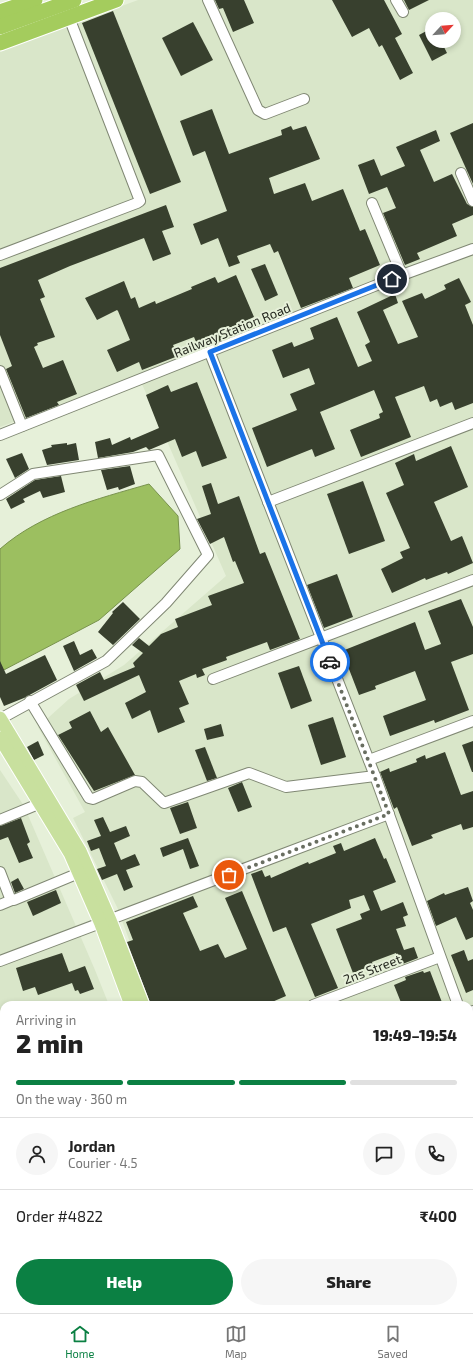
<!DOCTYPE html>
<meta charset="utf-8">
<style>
:root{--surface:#fff;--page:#f6f6f6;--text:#222;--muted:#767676;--line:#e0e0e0;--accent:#0b8043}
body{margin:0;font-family:"Exo 2",sans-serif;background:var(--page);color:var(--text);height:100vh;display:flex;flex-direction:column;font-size:15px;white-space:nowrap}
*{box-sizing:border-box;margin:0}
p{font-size:13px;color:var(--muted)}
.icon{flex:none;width:22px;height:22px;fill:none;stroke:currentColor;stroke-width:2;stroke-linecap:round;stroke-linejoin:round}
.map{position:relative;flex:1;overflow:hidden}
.drawer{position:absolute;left:0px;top:1001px;width:473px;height:312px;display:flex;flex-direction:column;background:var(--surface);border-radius:12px 12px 0 0;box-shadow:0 2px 6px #0003}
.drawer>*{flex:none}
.needle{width:26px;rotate:64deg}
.tools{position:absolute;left:425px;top:12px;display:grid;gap:8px}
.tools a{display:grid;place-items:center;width:36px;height:36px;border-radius:50%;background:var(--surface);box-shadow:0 2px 6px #0003;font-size:20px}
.pin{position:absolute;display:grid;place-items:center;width:34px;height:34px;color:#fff;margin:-17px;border:2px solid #fff;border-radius:50%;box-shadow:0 1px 4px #0007}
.courier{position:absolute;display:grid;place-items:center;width:40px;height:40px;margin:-20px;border:3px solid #1a73e8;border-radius:50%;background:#fff;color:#222;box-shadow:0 1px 5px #0007}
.headline em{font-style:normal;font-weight:800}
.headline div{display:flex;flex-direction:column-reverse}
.headline{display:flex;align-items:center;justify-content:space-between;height:68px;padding:0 16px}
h1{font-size:26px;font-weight:800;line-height:30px}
.bar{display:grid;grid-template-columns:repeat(4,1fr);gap:6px 4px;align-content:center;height:48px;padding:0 16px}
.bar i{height:5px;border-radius:3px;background:var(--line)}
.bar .active{background:var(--accent)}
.bar p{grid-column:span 4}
.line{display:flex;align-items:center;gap:10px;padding:0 16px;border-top:1px solid var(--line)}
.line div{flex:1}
.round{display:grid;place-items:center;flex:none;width:42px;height:42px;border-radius:21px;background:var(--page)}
.cta{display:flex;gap:8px;margin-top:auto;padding:8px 16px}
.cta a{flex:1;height:46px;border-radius:24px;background:var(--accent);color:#fff;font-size:16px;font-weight:800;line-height:46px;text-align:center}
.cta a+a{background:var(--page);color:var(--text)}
.tabs{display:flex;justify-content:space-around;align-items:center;height:56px;border-top:1px solid var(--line);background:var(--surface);font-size:11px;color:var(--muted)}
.tabs a{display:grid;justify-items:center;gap:2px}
.tabs .active{color:var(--accent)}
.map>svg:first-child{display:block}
.built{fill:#d9e6c9;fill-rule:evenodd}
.water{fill:#9cbf60;stroke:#78924d}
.building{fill:#38402e}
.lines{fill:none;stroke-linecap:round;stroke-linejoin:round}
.minor-casing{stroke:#808874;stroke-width:12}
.major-casing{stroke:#fff;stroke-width:15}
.highway-casing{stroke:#fff;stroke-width:17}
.minor{stroke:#fff;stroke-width:10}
.major{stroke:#c8e09e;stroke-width:13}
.highway{stroke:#a4cc5d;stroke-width:15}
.done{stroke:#696e61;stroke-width:4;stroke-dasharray:0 7.2}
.route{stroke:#1a73e8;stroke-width:5}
.labels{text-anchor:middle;stroke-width:4;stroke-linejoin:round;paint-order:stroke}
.street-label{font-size:13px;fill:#252820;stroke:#e6f0d9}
</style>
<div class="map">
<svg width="473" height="1313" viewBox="0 0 473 1313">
<rect width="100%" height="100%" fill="#e6f0d9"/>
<g class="built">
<path d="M138,0H473V1313H269L268,1309H469V1005H153L117,907L73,818L85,812L38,727L69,699L124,665L226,576L138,375L0,427V51ZM432,19H454V41H432Z"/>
<path d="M0,770L24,806L95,970L109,1005H4V1309H136L126,1313H0Z"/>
</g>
<path class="water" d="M149,484L178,516L180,549L99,620L0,672V549C41,513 97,499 149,484Z"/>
<g class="building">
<path d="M215,0H244L254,23L233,32L223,8L219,9Z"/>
<path d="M332,0H384L402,34L395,38L413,73L400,80L382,45L379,47L369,28L352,37Z"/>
<path d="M404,0H429L409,10Z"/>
<path d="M113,11L181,182L150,194L82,23Z"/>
<path d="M193,22L213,60L181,76L162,38Z"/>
<path d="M432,28V41H441L447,53L432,61L419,35Z"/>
<path d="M212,109L229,154L282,135L281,130L291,126L293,130L306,126L320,159L269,178L274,194L305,183L312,201L343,189L360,231L365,229L380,265L349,278L353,288L301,308L278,251L274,253L270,244L237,256L240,263L229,267L218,238L201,245L193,224L227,211L205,151L193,156L180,121Z"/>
<path d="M473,123V184L450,133Z"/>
<path d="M436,130L440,141L420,150L434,182L452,174L467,204L473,207V215L452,224L457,236L417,253L420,259L405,265L383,213L396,208L387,187L369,194L358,165L374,159L381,176L405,166L396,147Z"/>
<path d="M166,205L174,227L162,231L171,254L153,261L144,238L70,266L38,280L45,297L40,299L55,337L37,343L38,345L34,347L43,368L63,360L77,394L57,402L59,405L26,418L6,369L12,366L0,335V268Z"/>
<path d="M265,264L278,295L265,301L251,269Z"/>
<path d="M236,275L254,317L234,326L237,334L199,349L194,337L173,345L178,356L142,370L139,362L117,372L107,350L130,340L118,311L117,310L97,320L85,298L124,281L131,299L135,297L139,308L155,301L156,304L192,289L191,287L215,277L218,283Z"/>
<path d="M459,278L471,302L465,305L473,325V403L455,410L452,402L440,407L437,399L430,402L424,386L395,397L411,437L361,457L350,430L380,418L379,414L383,412L374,390L320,412L335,449L315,457L312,449L267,467L252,428L297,410L290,394L315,384L309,368L283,378L272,350L292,342L294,347L314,339L310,328L337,317L358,367L372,361L365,345L370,342L357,312L395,294L398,303L383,310L398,344L418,337L402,301L422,293L425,299L446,289L444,285Z"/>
<path d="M197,382L227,458L202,467L196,451L182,457L175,439L149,450L146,447L133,452L98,458L95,442L110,438L112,445L130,437L131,440L159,428L146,395L168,385L171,392Z"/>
<path d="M67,443V445L76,443L79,460L47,465L42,450L52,447L51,445Z"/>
<path d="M451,446L468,487L434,502L451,541L462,536L473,563L448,574L447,572L426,580L425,578L392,593L381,569L403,558L400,552L410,548L386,493L404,485L395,463L414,454L416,461Z"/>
<path d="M22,453L29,469L15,478L6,459Z"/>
<path d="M130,466L135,484L119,490L118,487L107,490L101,470Z"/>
<path d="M61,476L65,492L43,498L40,491L23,499L25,502L11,509L6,499L35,480Z"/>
<path d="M363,481L385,541L349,554L327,494Z"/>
<path d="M211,483L218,504L239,496L260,554L265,552L300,639L270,650L267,642L226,657L227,660L202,669L205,675L197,678L196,674L179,681L189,704L179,708L185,722L158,733L150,710L132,719L125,703L146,692L139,675L84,701L76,685L100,672L104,680L135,667L133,663L143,653L132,645L139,638L149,646L161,634L178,627L175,619L212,605L208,596L244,583L235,561L233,562L224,537L210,544L197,519L211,514L202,486Z"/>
<path d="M337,574L353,617L324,628L307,585Z"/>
<path d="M461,599L473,627V654L451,662L469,710L435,723L434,720L390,736L383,716L426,700L415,671L375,686L376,689L359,695L342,651L415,622L425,650L441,644L428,611Z"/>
<path d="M123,602L140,619L113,645L98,632L113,613L112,612Z"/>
<path d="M74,641L80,655L92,649L97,658L74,671L63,646Z"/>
<path d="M45,655L57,680L24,698L4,706L0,697V661L6,674Z"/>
<path d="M299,666L312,701L291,709L278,673Z"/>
<path d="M90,711L101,732L108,727L135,775L94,791L58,735L72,728L69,722Z"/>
<path d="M333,717L346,757L321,765L308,725Z"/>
<path d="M221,724L224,736L207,740L204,729Z"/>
<path d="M38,741L44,755L34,760L27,747Z"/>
<path d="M473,741V772H472L462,745Z"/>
<path d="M205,747L217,778L207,781L195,750Z"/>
<path d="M445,752L461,795L473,791V827L463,830L461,824L431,835L433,838L412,846L397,807L394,809L380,772L389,768L390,772L417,762L416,759L425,755L426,759Z"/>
<path d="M242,782L252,807L238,812L228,788Z"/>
<path d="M188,802L197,828L180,834L170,808Z"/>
<path d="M103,817L110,832L126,826L130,836L114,843L121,860L135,854L140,865L126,870L133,887L124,891L117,874L102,880L97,869L106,866L99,848L91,851L87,841L101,836L94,820Z"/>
<path d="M21,818L30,842L27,844L33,858L19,863L8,837L0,840V826Z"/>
<path d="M188,838L199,866L190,869L183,849L163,857L160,848Z"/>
<path d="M375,838L384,859L386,858L396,882L373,891L381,911L403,902L408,915L403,917L406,926L396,929L404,950L414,947L418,958L400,965L396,953L372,962L373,965L353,973L336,929L362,919L360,914L370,910L364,895L349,900L351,908L311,924L338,988L315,997L286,927L273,932L251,874L262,870L265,877L270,875L271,878L308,862L309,864L336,853L333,846L341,843L344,851Z"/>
<path d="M18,878L24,889L15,893L11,882Z"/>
<path d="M468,887L473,901L470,903L473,910V937L466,940L456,917L436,926L427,901L444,893L445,895Z"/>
<path d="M56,890L61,903L33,916L27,902Z"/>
<path d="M242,891L286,996L265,1005H151L127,942L133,940L126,922L193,896L198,907L183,913L200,951L218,944L225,958L247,949L225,898Z"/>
<path d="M464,950L468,961L473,959V990L466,993L451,955Z"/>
<path d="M62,953L69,972L85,966L94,989L80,994L78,990L75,991L72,983L38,995L35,987L23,991L16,968Z"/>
<path d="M423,971L424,973L430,971L443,1005H402L394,985L406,980L405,977Z"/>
</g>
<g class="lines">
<g class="minor-casing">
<g id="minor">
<path d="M208,0L258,110L265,114L304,99"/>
<path d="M396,0L403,12"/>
<path d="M461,173L473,201"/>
<path d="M372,203L402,275"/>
<path d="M0,255L137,203L140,201L70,20"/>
<path d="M210,353L375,776L458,1005"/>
<path d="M0,371L22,426"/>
<path d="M0,435L402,275L473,249"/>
<path d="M0,495L33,474L158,455L208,555L166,603L106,661L0,719"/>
<path d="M268,502L473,423"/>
<path d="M213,679L473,580"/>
<path d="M30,701L89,798L93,799L135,781L142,782L164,803L249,773L286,787L375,776"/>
<path d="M369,760L473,721"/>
<path d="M0,820L41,803"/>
<path d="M0,872L10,898L14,900L79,873"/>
<path d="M0,905L12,900"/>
<path d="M0,961L389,814"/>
<path d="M313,1005L440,957"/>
<path d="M469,1013L473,1011"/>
<path d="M469,1033L473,1043"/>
<path d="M469,1070L473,1069"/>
<path d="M0,1208L4,1219"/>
<path d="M469,1247L473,1245"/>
<path d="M0,1262L4,1260"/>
<path d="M38,1309L40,1313"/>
<path d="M284,1313L295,1309"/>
</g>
</g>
<g class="major-casing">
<g id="major">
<path d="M0,718L80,851L110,920L143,1005"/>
<path d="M0,738L70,853L101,924L131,1005"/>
<path d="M245,1309L247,1313"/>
<path d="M257,1309L259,1313"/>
<path d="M170,1313L181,1309"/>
</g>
</g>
<g class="highway-casing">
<g id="highway">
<path d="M0,12L35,0"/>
<path d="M0,27L74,0"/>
<path d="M0,43L116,0"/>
</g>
</g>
<use href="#minor" class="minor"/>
<use href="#major" class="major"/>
<use href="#highway" class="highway"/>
</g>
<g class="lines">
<path class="done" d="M229,875L389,814L330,662"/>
<path class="route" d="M330,662L210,352L392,279"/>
</g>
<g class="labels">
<g class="street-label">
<text transform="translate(232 330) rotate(-22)" y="5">Railway Station Road</text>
<text transform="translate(372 969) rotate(-21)" y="5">2ns Street</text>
</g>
</g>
</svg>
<div class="tools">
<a><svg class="needle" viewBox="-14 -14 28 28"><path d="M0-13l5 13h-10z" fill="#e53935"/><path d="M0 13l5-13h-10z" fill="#767676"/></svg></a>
</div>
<div class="pin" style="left:229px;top:875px;background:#ea580c"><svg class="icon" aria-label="bag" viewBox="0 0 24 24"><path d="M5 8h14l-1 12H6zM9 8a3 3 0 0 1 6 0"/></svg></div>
<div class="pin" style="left:392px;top:279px;background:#1f2937"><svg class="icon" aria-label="home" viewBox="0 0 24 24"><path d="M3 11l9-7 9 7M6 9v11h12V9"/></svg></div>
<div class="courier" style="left:330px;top:662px"><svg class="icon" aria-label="car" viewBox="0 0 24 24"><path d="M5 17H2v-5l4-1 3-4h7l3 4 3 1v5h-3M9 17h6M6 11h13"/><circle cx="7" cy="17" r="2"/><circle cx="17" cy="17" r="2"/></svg></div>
<section class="drawer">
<div class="headline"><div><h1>2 min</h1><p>Arriving in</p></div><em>19:49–19:54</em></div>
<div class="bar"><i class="active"></i><i class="active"></i><i class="active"></i><i></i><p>On the way · 360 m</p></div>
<div class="line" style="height:72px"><a class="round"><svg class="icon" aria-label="person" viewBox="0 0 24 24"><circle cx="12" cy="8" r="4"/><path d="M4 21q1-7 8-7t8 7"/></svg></a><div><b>Jordan</b><p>Courier · 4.5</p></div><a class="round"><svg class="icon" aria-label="chat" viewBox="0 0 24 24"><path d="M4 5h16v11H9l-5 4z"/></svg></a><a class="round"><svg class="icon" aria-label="phone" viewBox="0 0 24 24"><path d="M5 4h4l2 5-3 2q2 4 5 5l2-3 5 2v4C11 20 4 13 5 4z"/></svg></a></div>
<div class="line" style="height:52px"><div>Order #4822</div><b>₹400</b></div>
<div class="cta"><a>Help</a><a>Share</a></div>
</section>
</div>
<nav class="tabs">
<a class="active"><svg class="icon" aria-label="home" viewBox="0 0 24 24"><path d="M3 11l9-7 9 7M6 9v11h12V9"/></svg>Home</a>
<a><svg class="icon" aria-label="map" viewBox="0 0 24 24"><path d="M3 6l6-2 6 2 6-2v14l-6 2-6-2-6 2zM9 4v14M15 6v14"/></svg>Map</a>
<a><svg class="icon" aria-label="saved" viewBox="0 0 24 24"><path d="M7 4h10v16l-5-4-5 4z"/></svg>Saved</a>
</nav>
